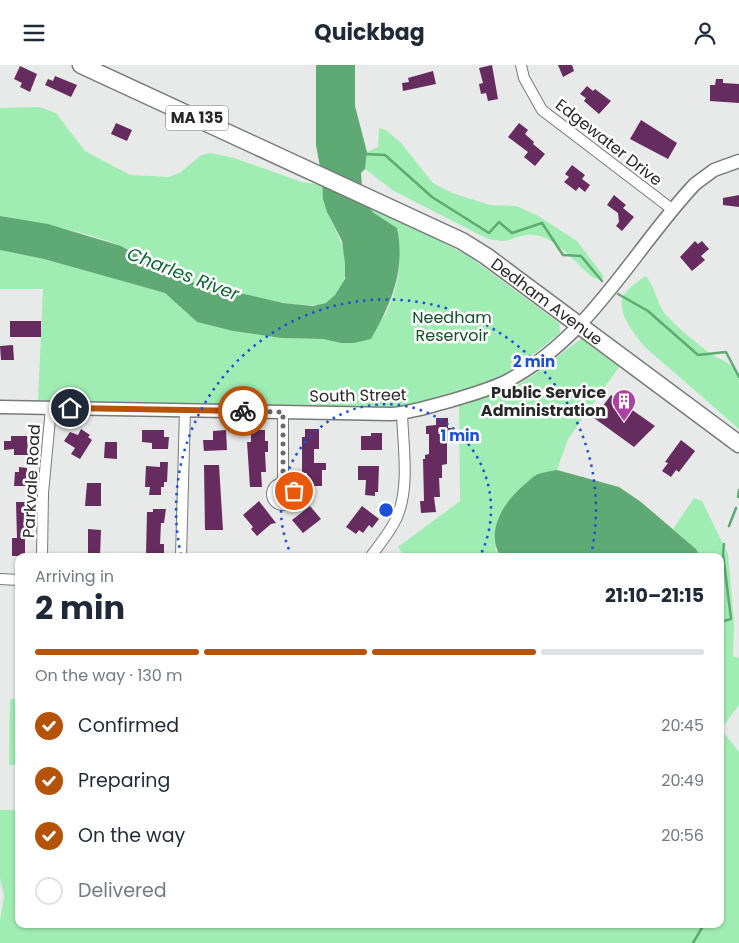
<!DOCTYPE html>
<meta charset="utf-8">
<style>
:root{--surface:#fff;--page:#f2f2f3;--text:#1f2937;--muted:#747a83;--line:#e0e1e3;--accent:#b45309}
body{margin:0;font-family:Poppins,sans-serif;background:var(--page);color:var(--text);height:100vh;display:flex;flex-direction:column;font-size:19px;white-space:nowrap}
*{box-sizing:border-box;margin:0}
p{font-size:16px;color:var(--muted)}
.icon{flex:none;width:28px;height:28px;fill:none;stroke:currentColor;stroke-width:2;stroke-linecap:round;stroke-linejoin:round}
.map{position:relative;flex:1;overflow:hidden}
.drawer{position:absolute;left:15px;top:488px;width:709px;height:375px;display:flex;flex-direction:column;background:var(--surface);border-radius:10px;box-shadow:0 1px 4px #0004}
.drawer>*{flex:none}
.pin{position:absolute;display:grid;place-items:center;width:42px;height:42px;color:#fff;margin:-21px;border:2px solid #fff;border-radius:50%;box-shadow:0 1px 5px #0007}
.courier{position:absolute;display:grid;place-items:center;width:50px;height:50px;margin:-25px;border:4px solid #b45309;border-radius:50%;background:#fff;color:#222;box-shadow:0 1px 6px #0007}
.overview em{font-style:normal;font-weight:700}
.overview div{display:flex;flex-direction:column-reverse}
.overview{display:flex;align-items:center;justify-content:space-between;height:85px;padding:0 20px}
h1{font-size:32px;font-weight:700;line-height:38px}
.bar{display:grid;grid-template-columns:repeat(4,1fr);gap:8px 5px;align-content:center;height:60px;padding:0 20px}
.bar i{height:6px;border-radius:4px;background:var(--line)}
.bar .selected{background:var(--accent)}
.bar p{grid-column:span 4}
ol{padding:0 20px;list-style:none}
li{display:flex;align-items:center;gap:15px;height:55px}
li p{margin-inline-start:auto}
li .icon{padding:5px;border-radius:50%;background:var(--accent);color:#fff;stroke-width:4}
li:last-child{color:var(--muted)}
li i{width:28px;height:28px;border:2px solid var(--line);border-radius:50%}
header{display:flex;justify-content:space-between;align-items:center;height:65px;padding:0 20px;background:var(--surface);font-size:22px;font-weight:700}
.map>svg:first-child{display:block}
.green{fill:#a0edb3}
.water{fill:#5faa74}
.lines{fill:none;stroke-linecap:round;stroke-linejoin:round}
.stream{stroke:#5faa74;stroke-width:2.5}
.building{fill:#672c5f}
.minor-casing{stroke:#777a78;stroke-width:12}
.tertiary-casing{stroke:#777a78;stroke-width:15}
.primary-casing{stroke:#777a78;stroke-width:19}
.minor{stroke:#fff;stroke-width:10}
.tertiary{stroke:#fff;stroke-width:12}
.primary{stroke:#fff;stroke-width:16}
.done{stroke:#6a6c6b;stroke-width:5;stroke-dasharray:0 9}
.route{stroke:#b45309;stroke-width:6}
.ring{fill:none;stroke:#1d4ed8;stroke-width:2.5;stroke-dasharray:2.5 5}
.labels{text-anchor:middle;stroke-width:5;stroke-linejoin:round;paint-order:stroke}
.shield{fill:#fff;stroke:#686868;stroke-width:1}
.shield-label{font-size:15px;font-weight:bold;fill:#272827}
.street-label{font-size:16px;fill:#272827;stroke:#fff}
.park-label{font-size:16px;fill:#174e2a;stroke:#fff}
.poi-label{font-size:16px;font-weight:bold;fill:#272827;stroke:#fff;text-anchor:end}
.water-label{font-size:18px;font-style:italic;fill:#163;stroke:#fff}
.centre{fill:#1d4ed8;stroke:#fff;stroke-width:2.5}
.ring-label{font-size:15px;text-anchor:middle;font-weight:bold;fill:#1d4ed8;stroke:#fff;stroke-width:5;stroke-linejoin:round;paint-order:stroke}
</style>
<header><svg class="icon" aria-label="menu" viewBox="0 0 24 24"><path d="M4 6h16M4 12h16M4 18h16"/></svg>Quickbag<svg class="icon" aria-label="person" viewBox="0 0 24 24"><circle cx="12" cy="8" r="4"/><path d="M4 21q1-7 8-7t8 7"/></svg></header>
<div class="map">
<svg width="739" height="878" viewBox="0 0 739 878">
<rect width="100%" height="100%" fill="#e7eae8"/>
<g class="green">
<path d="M40,42L56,48L85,86L130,110L168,112L180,108L201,90L211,88L234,93L302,117L322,120C323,129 324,138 327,146C335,167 352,190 344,214C342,222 333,234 326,238C309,247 205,224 185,215C164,204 143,190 121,181C83,166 41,158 0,151V43Z"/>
<path d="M379,63L386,65L401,78L433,118L452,128L490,140L517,141L538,151L577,176L604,212L601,214L593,213C575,198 552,166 527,170C507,173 510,180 486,173L394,126L365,104L367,87L378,82Z"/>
<path d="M363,136L467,190L559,258L560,268L514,305L471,326L398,342L38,336L43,224H0V185L44,194L165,228L197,257L233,266L281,273L323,274L341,278L374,268C377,259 384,253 388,244C399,220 403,190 397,163L374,148Z"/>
<path d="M645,211C654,217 657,241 667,251C679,264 694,276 708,287C719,295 732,297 739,309V364L645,282C635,270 615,246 624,230C629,222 638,217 645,211Z"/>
<path d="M582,273L619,302L568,374L557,405L536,410L515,428L495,484L500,491H404L398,482L460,436L459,340L510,324L532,311Z"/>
<path d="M694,433L702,436L728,489L734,558L733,591L739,593V640L721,664L739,687V878H0V855L4,831L0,813V745H19V859H720V491H700L696,484L673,464Z"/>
<path d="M10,634H19V700H9Z"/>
</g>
<g class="water">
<path d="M316,0H355V41L367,87L365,104L361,108L363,136L374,148L397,163C406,205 391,239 371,274L354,278H341L323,274L281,273L233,266L197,257L165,228L44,194L0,185V151L48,159L121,181L187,216L283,238L313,241L326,238L335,230L345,214V198L342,176L327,147L323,134L322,113L316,80Z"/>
<path d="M557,405L619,422L641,437L696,484L700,491H500C485,464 505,436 525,419C529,416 533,411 538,409C544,407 551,406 557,405Z"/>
</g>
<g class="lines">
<g class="stream">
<path d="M363,89L385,90L432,132L489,168L499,157L512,168L542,158L563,190L581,191L602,216"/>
<path d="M618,229L648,246L698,290L726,287L739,312"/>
<path d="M738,432L739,425"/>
<path d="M729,461L736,443"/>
<path d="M720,557L731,554L723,489L724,479"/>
<path d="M693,878L703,861L702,859"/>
</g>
</g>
<g class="building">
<path d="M492,0L498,34L488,36L486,28L481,29L479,19L483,18L479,3Z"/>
<path d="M558,0H572L574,6L563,12Z"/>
<path d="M20,1L37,9L30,27L20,22L22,18L14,14Z"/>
<path d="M433,6L436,19L403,26L402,18L409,17L408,13Z"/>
<path d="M55,11L77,20L71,32L45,20L48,14L53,16Z"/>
<path d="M716,14H723V18L739,19V38L710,36V20H715Z"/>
<path d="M587,21L593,26L595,24L611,36L599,49L584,36L586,33L580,29Z"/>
<path d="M641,55L677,78L668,94L630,74Z"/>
<path d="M116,58L132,65L127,76L111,69Z"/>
<path d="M519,58L528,65L525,69L534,77L533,79L545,89L535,101L524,92L528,87L508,72Z"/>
<path d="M572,100L585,110L582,114L590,120L585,127L579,122L576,126L564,117L569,112L565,109Z"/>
<path d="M614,130L626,140L623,143L634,152L622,166L616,161L619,157L618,148L607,140Z"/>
<path d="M739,130V142L723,140V133Z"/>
<path d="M695,176L698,179L702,176L709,184L701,191L705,195L692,206L680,192Z"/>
<rect x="10" y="256" width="31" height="16"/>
<path d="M13,280L14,295H1L0,281Z"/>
<path d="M611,330L655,361L634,382L594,353Z"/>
<path d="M436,353H448V363H452V377H447V399L442,400V413H439L440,432H434L436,447L421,448L420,436H424L423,394H425V390L429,389V369H426V361L436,360Z"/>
<path d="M81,364L90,370L88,372L92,375L80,394L71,389L75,383L64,376L70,367L78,370Z"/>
<path d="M305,364H319V384H314V398H326V405H322V421H307V408H302V372H305Z"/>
<path d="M142,365H164V372H169L168,384H152V378L142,377Z"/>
<path d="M226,365L227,385L204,386L203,375H213V366Z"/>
<path d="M251,365H265V376H268V387H265L266,407H261L262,422H250L247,377H251Z"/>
<path d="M371,368H382V385H361V371H371Z"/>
<path d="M11,371H27L28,390H14V384L4,385V376H11Z"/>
<path d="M681,375L695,386L679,407L676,405L671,412L662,406L668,398L665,397Z"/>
<path d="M105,377H117V394L104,393Z"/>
<path d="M160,397H168L167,417H164V422H161V430H149L150,422H145L146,401L160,402Z"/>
<path d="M204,400H219L223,465H205Z"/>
<path d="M358,401H379L378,427H375V431L365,430L366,415H358Z"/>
<path d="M19,402L27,403L26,421H14L15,407H19Z"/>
<path d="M87,418H101V441H85Z"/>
<path d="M259,436L276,458L271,459L257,471L251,464L253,462L243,450Z"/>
<path d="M16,437H28L29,461H25V491H12V473H17Z"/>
<path d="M310,441L321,454L303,468L292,455Z"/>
<path d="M362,441L379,454L372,463L369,460L363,468L359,465L356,469L346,462Z"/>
<path d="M153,444H166L164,458H161L160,479H164V491H149L146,489L147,447H153Z"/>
<path d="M88,464L101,465L100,491H88Z"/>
</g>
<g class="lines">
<g class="minor-casing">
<g id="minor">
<path d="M521,0L524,13L542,45L673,145"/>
<path d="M283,347V417"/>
<circle cx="283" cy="429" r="11"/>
<path d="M42,491L43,428L51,343"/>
<path d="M181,491L185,345"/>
<path d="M371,491C380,479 391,466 397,452C410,422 403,381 402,348"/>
<path d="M0,514L19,515"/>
</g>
</g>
<g class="tertiary-casing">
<path id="tertiary" d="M0,342L391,349C411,348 430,341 450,336C469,330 489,325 507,316C591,272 633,185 695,119L714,105L739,96"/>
</g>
<g class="primary-casing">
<g id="primary">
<path id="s1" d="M81,0L462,176L486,191L739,379"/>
</g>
</g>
<use href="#minor" class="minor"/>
<use href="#tertiary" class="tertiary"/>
<use href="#primary" class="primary"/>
</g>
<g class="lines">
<path class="done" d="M243,346L283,347V418L290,420L294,426"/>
<path class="route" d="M70,343L243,346"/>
</g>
<g class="ring">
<path d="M292 491A105 105 0 1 1 480 491"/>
<path d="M181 490A210 210 0 1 1 591 490"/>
</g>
<defs>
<g id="building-pin" transform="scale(1.25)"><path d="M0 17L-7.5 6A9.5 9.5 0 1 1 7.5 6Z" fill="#ae42a2" stroke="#fff"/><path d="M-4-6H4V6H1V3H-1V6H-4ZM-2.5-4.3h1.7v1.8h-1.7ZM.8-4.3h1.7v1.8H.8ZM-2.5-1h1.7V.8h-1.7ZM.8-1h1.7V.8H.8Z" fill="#fff"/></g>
</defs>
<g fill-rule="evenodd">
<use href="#building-pin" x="624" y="336"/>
</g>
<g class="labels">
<rect class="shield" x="166" y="40.5" width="62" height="25" rx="4"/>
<g class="shield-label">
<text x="197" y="58">MA 135</text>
</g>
<g class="street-label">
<text transform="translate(609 77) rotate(38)" y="6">Edgewater Drive</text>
<text dy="6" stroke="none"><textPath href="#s1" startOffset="524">Dedham Avenue</textPath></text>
<text transform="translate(358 330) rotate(-1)" y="6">South Street</text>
<text transform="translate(31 416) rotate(-87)" y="6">Parkvale Road</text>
</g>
<g class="park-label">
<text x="452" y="258">Needham<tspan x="452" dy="18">Reservoir</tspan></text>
</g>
<g class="poi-label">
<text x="606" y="333">Public Service<tspan x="606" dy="18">Administration</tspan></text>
</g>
<g class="water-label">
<text transform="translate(183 209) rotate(21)" y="6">Charles River</text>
</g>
</g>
<circle cx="386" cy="445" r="8" class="centre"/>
<g class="ring-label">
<text x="534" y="302">2 min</text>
<text x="460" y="376">1 min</text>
</g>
</svg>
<div class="pin" style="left:294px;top:426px;background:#ea580c"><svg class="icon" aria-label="bag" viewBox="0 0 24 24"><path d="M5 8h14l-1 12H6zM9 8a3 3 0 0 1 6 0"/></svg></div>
<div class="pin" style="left:70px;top:343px;background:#1f2937"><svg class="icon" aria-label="home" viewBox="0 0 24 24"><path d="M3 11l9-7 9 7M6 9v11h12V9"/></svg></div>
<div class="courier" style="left:243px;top:346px"><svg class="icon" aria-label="bike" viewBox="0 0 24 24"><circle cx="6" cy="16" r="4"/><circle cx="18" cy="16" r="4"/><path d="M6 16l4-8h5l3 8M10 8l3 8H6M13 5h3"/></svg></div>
<section class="drawer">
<div class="overview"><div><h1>2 min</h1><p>Arriving in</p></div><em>21:10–21:15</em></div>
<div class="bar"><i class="selected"></i><i class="selected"></i><i class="selected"></i><i></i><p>On the way · 130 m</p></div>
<ol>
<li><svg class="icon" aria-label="check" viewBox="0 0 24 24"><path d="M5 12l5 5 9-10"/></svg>Confirmed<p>20:45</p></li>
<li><svg class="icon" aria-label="check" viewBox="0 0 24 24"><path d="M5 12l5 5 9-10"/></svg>Preparing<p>20:49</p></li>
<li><svg class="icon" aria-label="check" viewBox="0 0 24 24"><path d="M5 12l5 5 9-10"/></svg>On the way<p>20:56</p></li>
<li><i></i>Delivered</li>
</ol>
</section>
</div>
